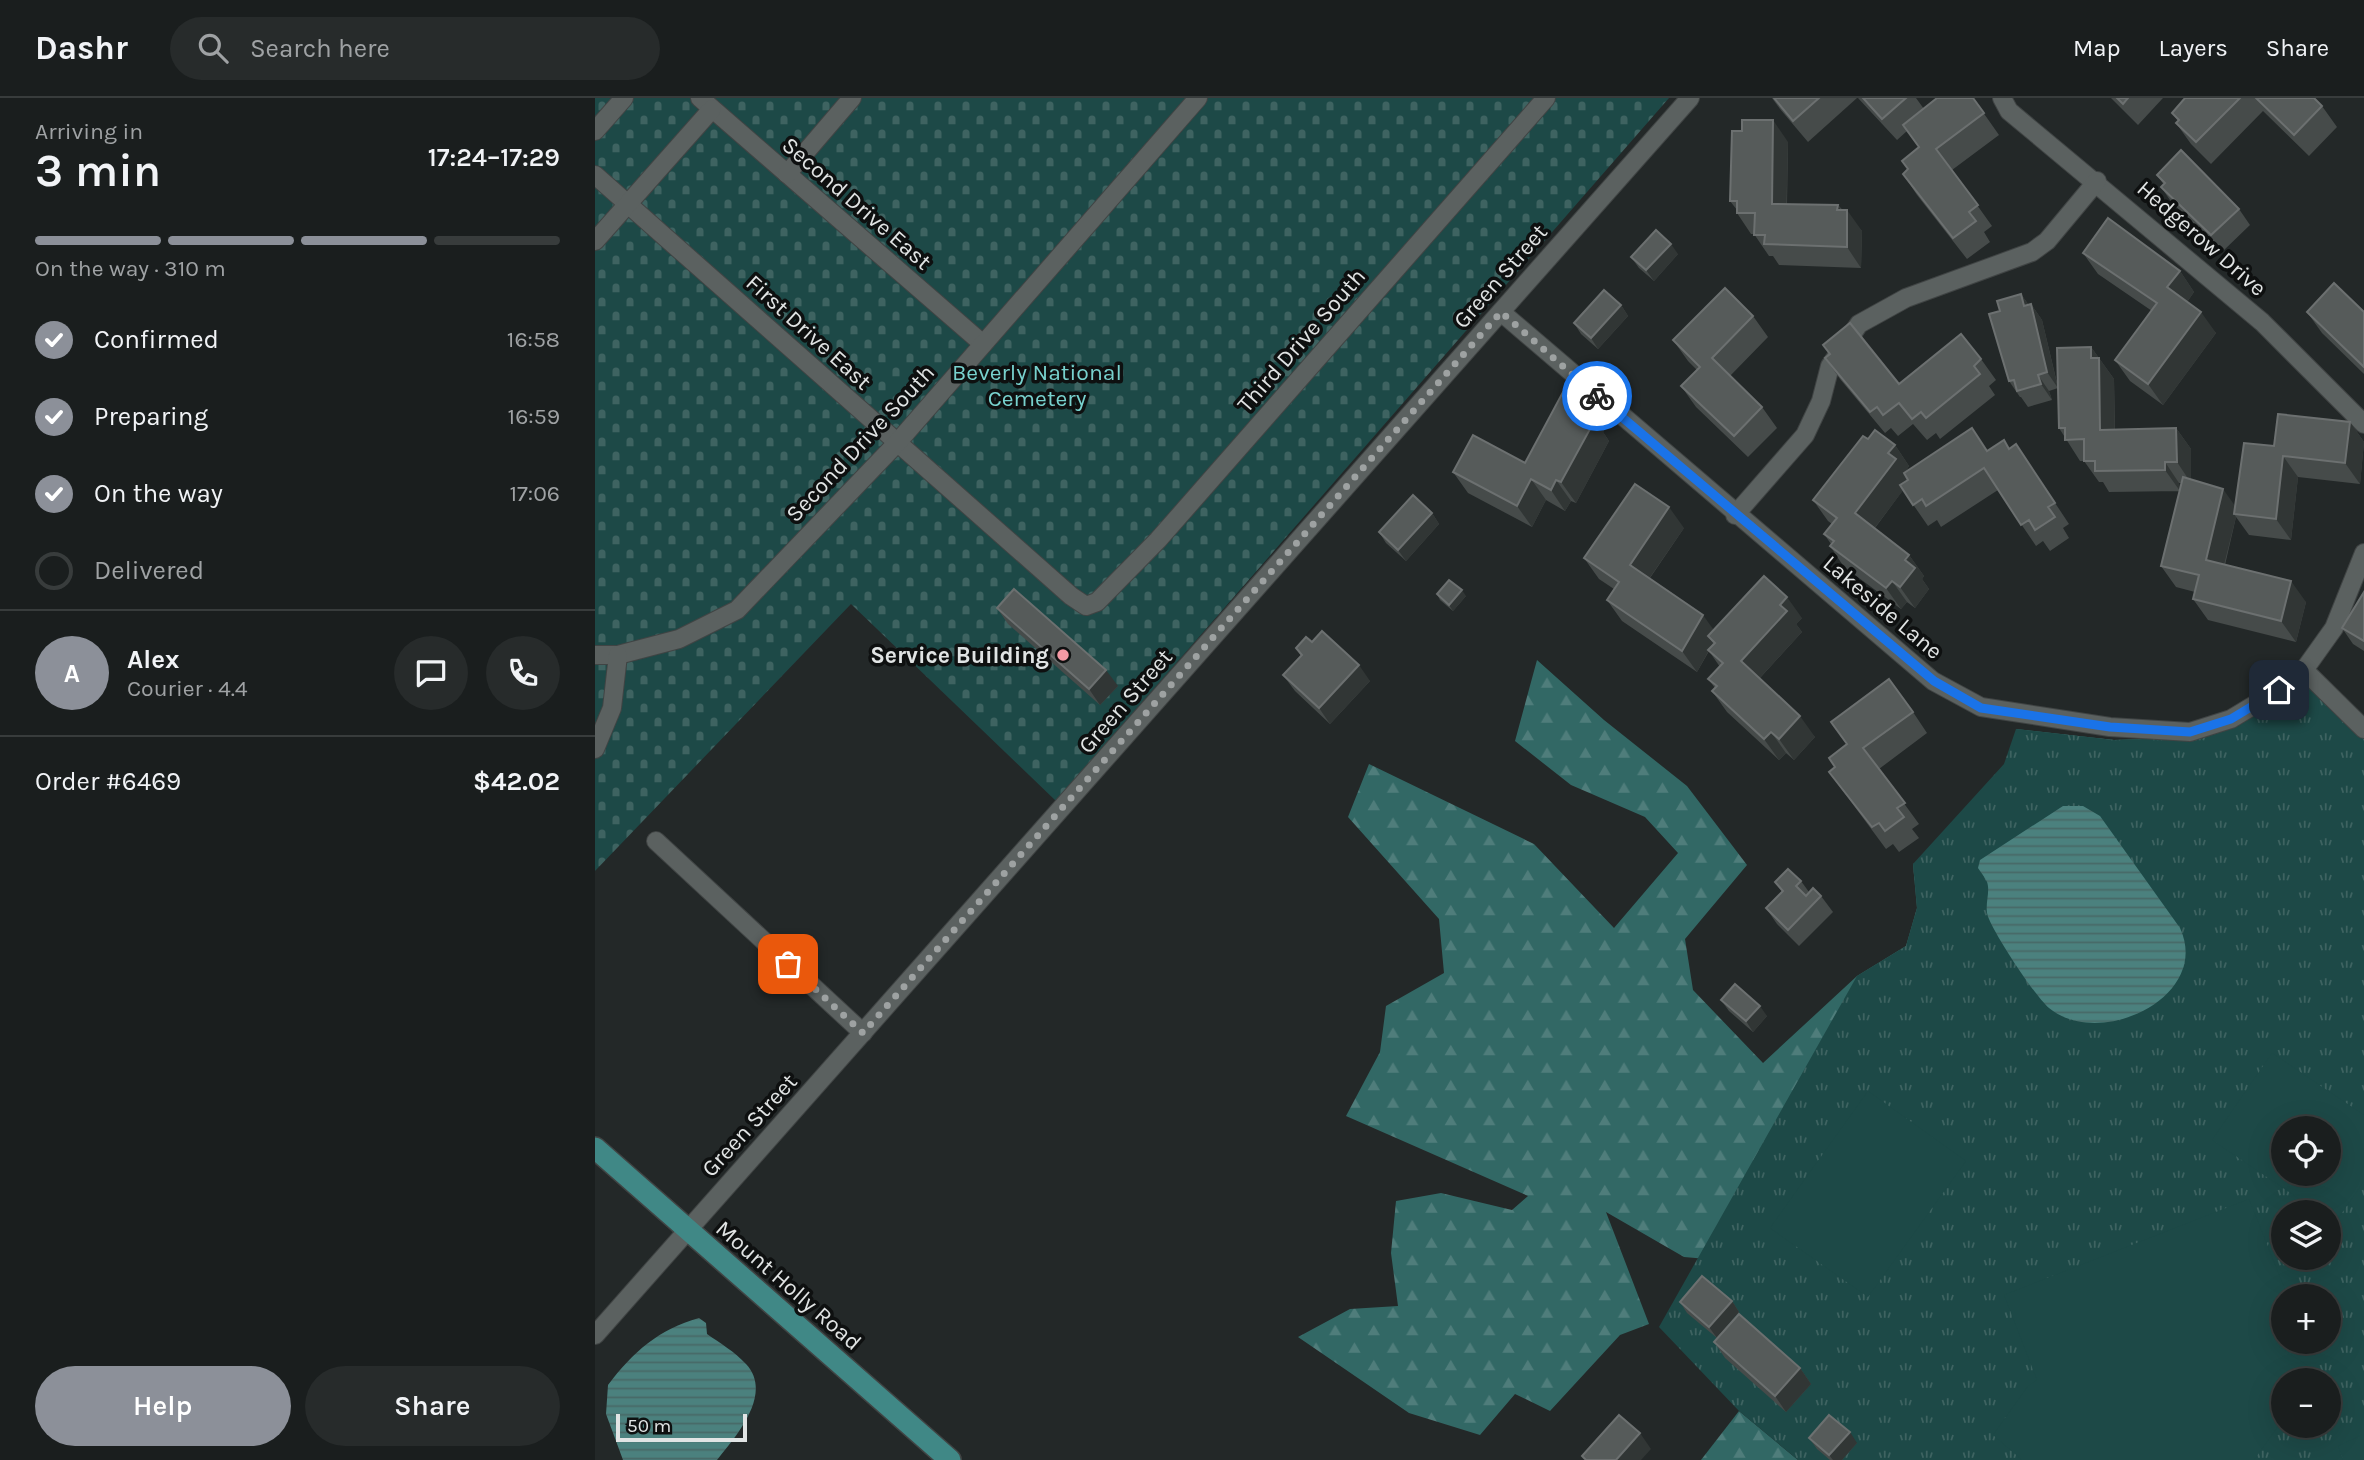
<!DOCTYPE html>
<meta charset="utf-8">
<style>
:root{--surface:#1a1e1e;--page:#272b2b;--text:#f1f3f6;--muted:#9fa2a4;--line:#383c3c;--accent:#8c9099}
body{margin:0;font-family:Karla,sans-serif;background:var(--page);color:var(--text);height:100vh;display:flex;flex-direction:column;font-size:26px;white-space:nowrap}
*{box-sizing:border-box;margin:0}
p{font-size:23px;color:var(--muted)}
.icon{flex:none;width:38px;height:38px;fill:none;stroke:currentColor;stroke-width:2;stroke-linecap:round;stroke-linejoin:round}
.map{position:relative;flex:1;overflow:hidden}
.sheet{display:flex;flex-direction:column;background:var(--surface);width:595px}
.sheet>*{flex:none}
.fabs{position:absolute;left:1676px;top:1018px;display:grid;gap:14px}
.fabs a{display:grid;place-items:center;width:70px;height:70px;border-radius:50%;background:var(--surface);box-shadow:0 7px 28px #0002,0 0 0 2px var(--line);font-size:35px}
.scale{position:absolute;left:21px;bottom:18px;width:131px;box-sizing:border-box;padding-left:7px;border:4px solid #e1e4e4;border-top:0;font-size:19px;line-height:24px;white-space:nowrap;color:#e1e4e4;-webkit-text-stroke:5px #0e1010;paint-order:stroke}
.pin{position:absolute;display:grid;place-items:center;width:60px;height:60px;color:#fff;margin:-30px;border-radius:14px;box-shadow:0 4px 10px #0006}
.courier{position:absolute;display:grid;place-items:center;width:70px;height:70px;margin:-35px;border:5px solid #1a73e8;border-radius:50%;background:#fff;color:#222;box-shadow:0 2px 9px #0007}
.headline em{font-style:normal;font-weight:600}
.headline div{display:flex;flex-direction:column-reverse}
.headline{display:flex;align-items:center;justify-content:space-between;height:119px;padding:0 35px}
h1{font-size:46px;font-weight:600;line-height:52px}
.bar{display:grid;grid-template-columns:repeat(4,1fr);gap:10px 7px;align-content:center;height:84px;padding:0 35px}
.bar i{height:9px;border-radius:5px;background:var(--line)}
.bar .on{background:var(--accent)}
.bar p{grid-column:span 4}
.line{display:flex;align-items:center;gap:18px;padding:0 35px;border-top:2px solid var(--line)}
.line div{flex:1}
.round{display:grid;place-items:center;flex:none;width:74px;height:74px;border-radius:37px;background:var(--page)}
ol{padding:0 35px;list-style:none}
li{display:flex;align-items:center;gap:21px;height:77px}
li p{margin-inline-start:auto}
li .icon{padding:7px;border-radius:50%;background:var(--accent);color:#fff;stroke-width:4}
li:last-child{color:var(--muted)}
li i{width:38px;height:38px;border:4px solid var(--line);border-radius:50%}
.cta{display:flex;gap:14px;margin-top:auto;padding:14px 35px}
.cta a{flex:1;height:80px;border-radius:42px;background:var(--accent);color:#fff;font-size:28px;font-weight:600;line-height:80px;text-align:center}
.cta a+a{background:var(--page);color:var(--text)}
header{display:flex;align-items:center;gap:42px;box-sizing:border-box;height:98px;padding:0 35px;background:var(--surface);border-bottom:2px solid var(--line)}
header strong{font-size:33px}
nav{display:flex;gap:38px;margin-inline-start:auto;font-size:24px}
.search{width:490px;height:63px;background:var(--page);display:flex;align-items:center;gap:18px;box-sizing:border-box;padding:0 24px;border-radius:38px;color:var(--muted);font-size:26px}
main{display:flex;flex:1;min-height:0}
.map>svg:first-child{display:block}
.forest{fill:url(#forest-firs)}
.cemetery{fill:url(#cemetery-stones)}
.park{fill:url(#park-tufts);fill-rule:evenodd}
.pitch{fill:#1d4947;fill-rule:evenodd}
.water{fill:url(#water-rules)}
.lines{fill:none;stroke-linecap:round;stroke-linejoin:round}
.street-casing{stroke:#404444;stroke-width:20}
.primary-casing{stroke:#404444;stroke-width:24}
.street{stroke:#5b6160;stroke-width:18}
.primary{stroke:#408886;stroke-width:21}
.wall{fill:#464b4a}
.shaded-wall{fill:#313635}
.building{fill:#565b5a;stroke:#6c7070;stroke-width:2}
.done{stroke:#9ea2a2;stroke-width:7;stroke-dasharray:0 12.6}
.route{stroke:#1a73e8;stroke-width:9}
.poi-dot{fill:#f49aa5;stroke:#0e1010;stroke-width:2.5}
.labels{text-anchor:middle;stroke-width:7;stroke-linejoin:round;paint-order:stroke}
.street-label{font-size:23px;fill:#e1e4e4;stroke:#0e1010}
.park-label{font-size:23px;fill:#78d2ce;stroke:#0e1010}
.poi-label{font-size:23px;font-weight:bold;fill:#e1e4e4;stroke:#0e1010;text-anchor:end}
</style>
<header>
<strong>Dashr</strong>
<div class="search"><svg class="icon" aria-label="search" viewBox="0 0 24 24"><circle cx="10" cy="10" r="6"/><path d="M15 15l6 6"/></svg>Search here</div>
<nav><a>Map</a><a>Layers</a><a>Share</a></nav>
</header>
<main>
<section class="sheet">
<div class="headline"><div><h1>3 min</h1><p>Arriving in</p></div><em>17:24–17:29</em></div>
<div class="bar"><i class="on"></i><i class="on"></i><i class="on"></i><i></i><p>On the way · 310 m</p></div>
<ol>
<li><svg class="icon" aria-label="check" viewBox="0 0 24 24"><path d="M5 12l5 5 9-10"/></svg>Confirmed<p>16:58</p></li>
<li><svg class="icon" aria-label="check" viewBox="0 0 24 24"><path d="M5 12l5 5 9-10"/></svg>Preparing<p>16:59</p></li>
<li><svg class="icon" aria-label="check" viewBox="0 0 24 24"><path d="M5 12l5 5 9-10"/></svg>On the way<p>17:06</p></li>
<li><i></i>Delivered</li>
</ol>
<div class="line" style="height:126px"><b class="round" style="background:var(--accent);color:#fff">A</b><div><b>Alex</b><p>Courier · 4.4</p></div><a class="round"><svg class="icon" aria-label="chat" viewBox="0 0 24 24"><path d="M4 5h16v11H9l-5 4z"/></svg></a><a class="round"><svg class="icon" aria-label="phone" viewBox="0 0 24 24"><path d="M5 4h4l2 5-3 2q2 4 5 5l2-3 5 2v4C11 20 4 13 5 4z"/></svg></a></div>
<div class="line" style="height:91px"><div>Order #6469</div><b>$42.02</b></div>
<div class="cta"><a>Help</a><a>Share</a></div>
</section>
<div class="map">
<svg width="1769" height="1362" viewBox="0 0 1769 1362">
<defs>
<pattern id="forest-firs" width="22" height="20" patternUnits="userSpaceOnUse" patternTransform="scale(1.75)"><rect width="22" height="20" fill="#326865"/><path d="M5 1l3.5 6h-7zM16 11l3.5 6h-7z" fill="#4f7d7b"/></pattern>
<pattern id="cemetery-stones" width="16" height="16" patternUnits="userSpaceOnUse" patternTransform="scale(1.75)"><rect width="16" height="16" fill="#1d4947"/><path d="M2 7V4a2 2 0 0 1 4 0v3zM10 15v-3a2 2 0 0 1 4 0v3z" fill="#3e6361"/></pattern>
<pattern id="park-tufts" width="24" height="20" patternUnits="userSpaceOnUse" patternTransform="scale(1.75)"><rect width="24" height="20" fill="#1d4947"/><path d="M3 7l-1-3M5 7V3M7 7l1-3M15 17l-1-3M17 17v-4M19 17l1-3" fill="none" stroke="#3e6361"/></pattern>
<pattern id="water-rules" width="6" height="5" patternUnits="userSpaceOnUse" patternTransform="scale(1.75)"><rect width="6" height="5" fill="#4b817e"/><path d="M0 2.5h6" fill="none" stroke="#486967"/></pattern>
</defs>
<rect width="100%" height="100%" fill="#232828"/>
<g class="forest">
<path d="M942,562L1009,622L1092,688L1152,767L1090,841L1098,892L1168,965L1262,878L1311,848L1322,810L1318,766L1449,700L1421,631L1519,642L1605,639L1124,1162L1089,1159L1011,1114L1054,1226L1025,1237L955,1313L920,1296L885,1337L814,1315L703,1239L755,1211L803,1208L796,1155L801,1103L846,1095L917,1112L933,1098L751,1018L785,954L791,908L849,875L844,821L753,719L774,666L939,746L1019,830L1083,755L1050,719L976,687L920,643Z"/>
<path d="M1144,1313L1203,1362H1106Z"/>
</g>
<path class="cemetery" d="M0,0H1074L461,703L256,506L0,773Z"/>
<path class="park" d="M1708,582L1769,641V1362H1203L1144,1313L1064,1229L1262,878L1311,848L1322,810L1318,766L1409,666L1421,631L1519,642L1605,639L1688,606ZM1689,1031H1734V1076H1689ZM1689,1115H1734V1160H1689ZM1689,1199H1734V1244H1689ZM1689,1283H1734V1328H1689Z"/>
<g class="pitch">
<path d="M1677,955L1769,1017V1083L1740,1125L1734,1121V1115H1725L1617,1042ZM1689,1031H1734V1076H1689Z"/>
<path d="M1273,993L1371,1063L1273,1199L1175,1130Z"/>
<path d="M1654,1101L1693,1199H1689V1242L1680,1246L1722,1274L1716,1283H1689V1320L1659,1362H1427L1398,1337L1433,1288L1442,1282L1409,1197Z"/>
<path d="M1769,1336V1362H1748L1743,1348Z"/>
</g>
<g class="water">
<path d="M1468,708H1488L1505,718L1585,830C1617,899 1505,952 1454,910C1439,897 1402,840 1394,821C1388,809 1396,795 1392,784C1390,779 1386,775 1383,770L1385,762Z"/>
<path d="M104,1220L111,1225L112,1236C125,1245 140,1254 151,1266C179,1296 140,1339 122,1362H28L11,1316L13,1287C38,1254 64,1231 104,1220Z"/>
</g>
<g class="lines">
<g class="street-casing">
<g id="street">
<path d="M105,0L388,246"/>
<path d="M1407,0L1414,13L1667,224L1769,326"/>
<path d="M0,33L29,0"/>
<path d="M192,76L257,0"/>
<path d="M0,77L476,498L491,508L502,504L563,442L951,0"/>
<path d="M0,143L117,11"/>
<path d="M906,214L1338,583L1386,609L1515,629L1595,634L1636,621L1684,592L1709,572L1739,530L1769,455"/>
<path d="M1140,417L1210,337L1226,303L1235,268L1264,226L1311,200L1437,154L1452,143L1502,83"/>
<path d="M0,557H23L84,541L142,512L302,345L603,0"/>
<path d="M1709,572L1769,631"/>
<path d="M0,651L17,610L23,557"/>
<path d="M61,743L268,935"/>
<path d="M0,1237L1095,0"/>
</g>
</g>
<g class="primary-casing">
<path id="primary" d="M0,1050L355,1362"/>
</g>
<use href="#street" class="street"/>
<use href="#primary" class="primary"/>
</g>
<g class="wall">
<path d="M1177,0H1262L1213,44L1185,11Z"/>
<path d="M1263,0H1321L1329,11L1378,0L1404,37L1357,72L1397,128L1389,134L1395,144L1372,161L1322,97L1308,76L1313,72L1324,50L1312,33L1302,42Z"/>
<path d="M1516,0H1568L1543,27Z"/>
<path d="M1590,0H1719L1727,8L1742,29L1714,58L1668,13L1616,66L1596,46L1581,25L1583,23L1577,15Z"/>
<path d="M1193,44L1192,106L1243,107L1267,133L1266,170L1184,167L1178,158H1174L1159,136H1156L1142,115V112L1135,103Z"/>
<path d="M1562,77L1644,111L1655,127L1628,153L1577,105L1566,89L1569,87Z"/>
<path d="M1488,155L1585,173L1599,194L1592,204L1621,235L1568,307L1535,283L1520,262L1557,213L1503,176Z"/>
<path d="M1083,156L1059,183L1044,170L1036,159Z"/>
<path d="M1426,196L1433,206H1436L1447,222L1463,289L1496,249L1519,281L1520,331L1581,330L1596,351V382L1640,408L1679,348L1755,324L1769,344L1765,386L1703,379L1696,442L1654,437L1641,419L1630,467L1711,504L1701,544L1613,522L1598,501L1600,494L1581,489L1566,468L1587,385H1584L1585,393L1514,394L1508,384H1504L1489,363H1485L1464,330L1463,290L1454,293L1457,302L1433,309L1426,299H1425L1414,283L1405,213Z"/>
<path d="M1026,207L1033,218L1003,251L986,236L979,225Z"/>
<path d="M1712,214H1769V276L1727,235Z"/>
<path d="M1158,218L1173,239L1135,278L1167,309L1182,330L1153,359L1101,309L1086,288L1102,272L1093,263L1078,242Z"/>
<path d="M1228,247L1304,286L1386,261L1401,282L1394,288L1400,297L1345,341L1341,335L1332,342L1318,326L1303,338L1296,330L1290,335L1245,281L1230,260L1235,256Z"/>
<path d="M996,309L1010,330L1008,334L1014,343L981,405L976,403L970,413L951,402L937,429L873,395L858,374L930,365Z"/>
<path d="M1273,341L1300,347L1314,368L1310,374L1393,352L1415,351L1421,346L1474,426L1468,430L1474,440L1455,453L1448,443L1441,448L1403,392L1346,429L1342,422L1333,428L1308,392L1280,430L1314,457L1329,478L1327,481L1334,491L1320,510L1312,504L1306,511L1249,469L1235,448L1236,446L1229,436L1237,426L1233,423L1218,402Z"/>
<path d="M837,415L844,426L811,463L791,445L784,434Z"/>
<path d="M1089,430L1055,480L1119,532L1207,520L1201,526L1207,534L1165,580L1220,639L1199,662L1191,655L1184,662L1132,614L1117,593L1120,590L1113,581L1125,569L1114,553L1102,574L1027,523L1012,502L1019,491L1004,481L989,460Z"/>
<path d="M1769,494V553L1758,546L1747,530Z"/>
<path d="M842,496L871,498L858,513L845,502Z"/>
<path d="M402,510L523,588L505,607L413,526Z"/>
<path d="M717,544L775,583L735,626L700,593L688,577L706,558L701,550Z"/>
<path d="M1318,614L1332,635L1284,671L1324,726L1317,731L1324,740L1304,754L1298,746L1291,751L1234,674L1240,669L1252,647L1236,624Z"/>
<path d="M1206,783L1214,794L1226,798L1238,814L1204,848L1182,826L1171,810L1187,794L1180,784Z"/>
<path d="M1126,902L1172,918L1158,934L1134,913Z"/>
<path d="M1137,1203L1144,1214L1122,1240L1092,1215L1085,1204Z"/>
<path d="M1119,1244L1205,1270L1216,1286L1191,1314L1130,1260Z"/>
<path d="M1214,1340L1262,1345L1247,1362H1235L1222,1351Z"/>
</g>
<g class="shaded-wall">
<path d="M1178,22L1193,44L1191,127L1177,106Z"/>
<path d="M1243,107L1252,121V112L1267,133L1266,170L1252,149L1242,112Z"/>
<path d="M1076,146L1083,156L1059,183L1051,172Z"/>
<path d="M1585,173L1599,194L1587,211L1572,189Z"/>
<path d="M1426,196L1437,212L1436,206L1447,222L1463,290L1452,274Z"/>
<path d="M1026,207L1033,218L1003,251L996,240Z"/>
<path d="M1606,214L1621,235L1568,307L1553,286Z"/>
<path d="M1496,249L1519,281L1520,353L1505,332L1496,260Z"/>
<path d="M1443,277L1454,293L1457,302L1446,286Z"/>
<path d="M996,309L1010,330L1008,334L1014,343L981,405L966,384L991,317Z"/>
<path d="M1755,324L1769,344L1765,386L1750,365Z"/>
<path d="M1581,330L1596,351V385L1582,364Z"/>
<path d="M1300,347L1314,368L1310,374L1316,382L1275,436L1260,415L1293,355Z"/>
<path d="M1688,358L1703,379L1696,442L1681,421Z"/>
<path d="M1570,364L1584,385L1585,393L1570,372Z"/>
<path d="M936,381L951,402L937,429L922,408Z"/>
<path d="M961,382L976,403L970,413L956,392Z"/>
<path d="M1628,391L1643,412L1639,416L1641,419L1625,483L1611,462Z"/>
<path d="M1074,409L1089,430L1049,488L1035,467Z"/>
<path d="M837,415L844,426L811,463L803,452Z"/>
<path d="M1314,457L1329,478L1327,481L1334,491L1320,510L1305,489L1310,462Z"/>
<path d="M1297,483L1312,504L1306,511L1291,490Z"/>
<path d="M1696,483L1711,504L1701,544L1686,523Z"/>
<path d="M867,492L871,498L858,513L854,507Z"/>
<path d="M1192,499L1207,520L1201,526L1207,534L1161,584L1146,563L1185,507Z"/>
<path d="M1108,517L1123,538H1113L1118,545L1102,574L1087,553Z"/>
<path d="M764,567L775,583L735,626L724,610Z"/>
<path d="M511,572L523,588L505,607L494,591Z"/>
<path d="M1205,618L1220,639L1199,662L1184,641Z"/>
<path d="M1176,634L1191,655L1184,662L1169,641Z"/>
<path d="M1165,908L1172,918L1158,934L1151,923Z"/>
<path d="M1137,1203L1144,1214L1122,1240L1114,1229Z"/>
<path d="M1205,1270L1216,1286L1191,1314L1180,1298Z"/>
<path d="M1255,1334L1262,1345L1247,1362H1238L1234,1357Z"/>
<path d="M1045,1335L1056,1351L1046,1362H1021Z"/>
</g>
<g class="building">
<path d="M1179,0H1224L1198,23Z"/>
<path d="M1268,0H1311L1287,21Z"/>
<path d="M1342,0H1378L1389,15L1341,51L1383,107L1374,114L1381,123L1358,140L1308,76L1313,71L1307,63L1324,49L1308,27Z"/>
<path d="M1522,0H1533L1528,6Z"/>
<path d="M1590,0H1645L1601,44L1581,25L1584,22L1577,15Z"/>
<path d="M1661,0H1719L1727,8L1699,37Z"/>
<path d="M1147,22H1178L1177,106L1243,107L1242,112H1252V149L1169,146L1170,137H1159L1160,115H1142V103H1135L1137,33H1147Z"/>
<path d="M1586,52L1644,111L1616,137L1566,89L1570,85L1562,77Z"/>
<path d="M1513,120L1585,173L1572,189L1606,214L1553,286L1520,262L1562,205L1488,155Z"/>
<path d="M1061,132L1076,146L1051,172L1036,159Z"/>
<path d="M1739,185L1769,214V269L1712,214Z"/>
<path d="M1130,190L1158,218L1117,260L1167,309L1139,338L1086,288L1105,269L1078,242Z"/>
<path d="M1009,192L1026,207L996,240L979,225Z"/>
<path d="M1426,196L1429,208L1436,206L1452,274L1443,277L1446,286L1422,293L1419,282L1414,283L1394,216L1405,213L1402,203Z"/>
<path d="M1255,225L1304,286L1366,236L1386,261L1379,268L1385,276L1331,320L1326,314L1317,321L1304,305L1288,317L1282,309L1275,314L1230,260L1235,256L1228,247Z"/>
<path d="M1496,249V260H1504L1505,332L1581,330L1582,364H1570V372L1500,373V363H1489V341L1470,342V330H1464L1462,250Z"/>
<path d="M968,294L996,309L991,317L1000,322L966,384L961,382L956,392L936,381L922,408L858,374L878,337L930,365Z"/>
<path d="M1683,316L1755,324L1750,365L1688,358L1681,421L1639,416L1649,345L1679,348Z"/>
<path d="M1377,330L1392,353L1409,342L1414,351L1421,346L1460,405L1453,409L1460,419L1440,432L1434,422L1426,427L1389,370L1331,408L1327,401L1318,407L1305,387L1313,382L1309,375Z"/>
<path d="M1280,332L1300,347L1293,355L1301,361L1260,415L1314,457L1310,462L1320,470L1305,489L1297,483L1291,490L1235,448L1239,443L1229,436L1242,420L1218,402L1268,338L1273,341Z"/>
<path d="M1588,379L1628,391L1611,462L1696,483L1686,523L1598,501L1604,477L1566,468Z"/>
<path d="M1040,386L1074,409L1035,467L1108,517L1087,553L1012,502L1024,484L989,460Z"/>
<path d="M818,397L837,415L803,452L784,434Z"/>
<path d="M1169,478L1192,499L1185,507L1192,513L1146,563L1205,618L1184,641L1176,634L1169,641L1117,593L1122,588L1113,581L1128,565L1113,552L1120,545L1113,538Z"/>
<path d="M854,482L867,492L854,507L842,496Z"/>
<path d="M419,491L511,572L494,591L402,510Z"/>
<path d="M1769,494V543L1747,530Z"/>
<path d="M727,533L764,567L724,610L688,577L707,557L701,550L711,539L717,544Z"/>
<path d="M1294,581L1318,614L1268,650L1310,705L1302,710L1309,719L1290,733L1284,725L1277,729L1234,674L1240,669L1234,660L1252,646L1236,624Z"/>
<path d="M1193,771L1206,783L1201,788L1211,798L1218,790L1226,798L1193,832L1171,810L1188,793L1180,784Z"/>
<path d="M1140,886L1165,908L1151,923L1126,902Z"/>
<path d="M1107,1178L1137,1203L1114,1229L1085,1204Z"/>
<path d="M1144,1216L1205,1270L1180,1298L1119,1244Z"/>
<path d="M1024,1317L1045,1335L1021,1362H991L987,1358Z"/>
<path d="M1234,1317L1255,1334L1234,1357L1214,1340Z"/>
</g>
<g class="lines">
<path class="done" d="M193,866L268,935L906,214L1002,298"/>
<path class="route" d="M1002,298L1339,583L1386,610L1515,629L1595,634L1636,621L1684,592"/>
</g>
<circle class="poi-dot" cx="468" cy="557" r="7"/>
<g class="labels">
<g class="street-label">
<text transform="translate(262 105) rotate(41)" y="8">Second Drive East</text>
<text transform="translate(1607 140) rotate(41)" y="8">Hedgerow Drive</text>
<text transform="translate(905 178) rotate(-49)" y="8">Green Street</text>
<text transform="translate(214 234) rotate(42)" y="8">First Drive East</text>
<text transform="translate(706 242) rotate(-49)" y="8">Third Drive South</text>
<text transform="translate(265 345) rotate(-47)" y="8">Second Drive South</text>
<text transform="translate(1288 509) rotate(40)" y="8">Lakeside Lane</text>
<text transform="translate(530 603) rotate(-49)" y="8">Green Street</text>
<text transform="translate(154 1027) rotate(-48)" y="8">Green Street</text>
<text transform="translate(194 1187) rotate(41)" y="8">Mount Holly Road</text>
</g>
<g class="park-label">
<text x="442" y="282">Beverly National<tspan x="442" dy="26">Cemetery</tspan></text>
</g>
<g class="poi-label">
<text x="454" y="565">Service Building</text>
</g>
</g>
</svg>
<div class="fabs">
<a><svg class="icon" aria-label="locate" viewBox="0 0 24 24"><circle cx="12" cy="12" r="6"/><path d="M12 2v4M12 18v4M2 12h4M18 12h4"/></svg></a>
<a><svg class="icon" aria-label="layers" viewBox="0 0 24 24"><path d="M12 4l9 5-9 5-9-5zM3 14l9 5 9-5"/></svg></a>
<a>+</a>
<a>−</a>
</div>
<div class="scale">50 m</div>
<div class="pin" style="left:193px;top:866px;background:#ea580c"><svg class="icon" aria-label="bag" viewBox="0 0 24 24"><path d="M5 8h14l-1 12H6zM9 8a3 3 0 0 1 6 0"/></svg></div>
<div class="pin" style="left:1684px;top:592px;background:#1f2937"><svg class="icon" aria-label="home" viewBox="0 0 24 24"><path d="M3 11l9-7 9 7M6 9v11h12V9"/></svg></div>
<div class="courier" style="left:1002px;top:298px"><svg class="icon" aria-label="bike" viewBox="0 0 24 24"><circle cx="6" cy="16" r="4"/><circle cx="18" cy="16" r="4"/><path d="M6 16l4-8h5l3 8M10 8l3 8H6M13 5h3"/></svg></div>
</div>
</main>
